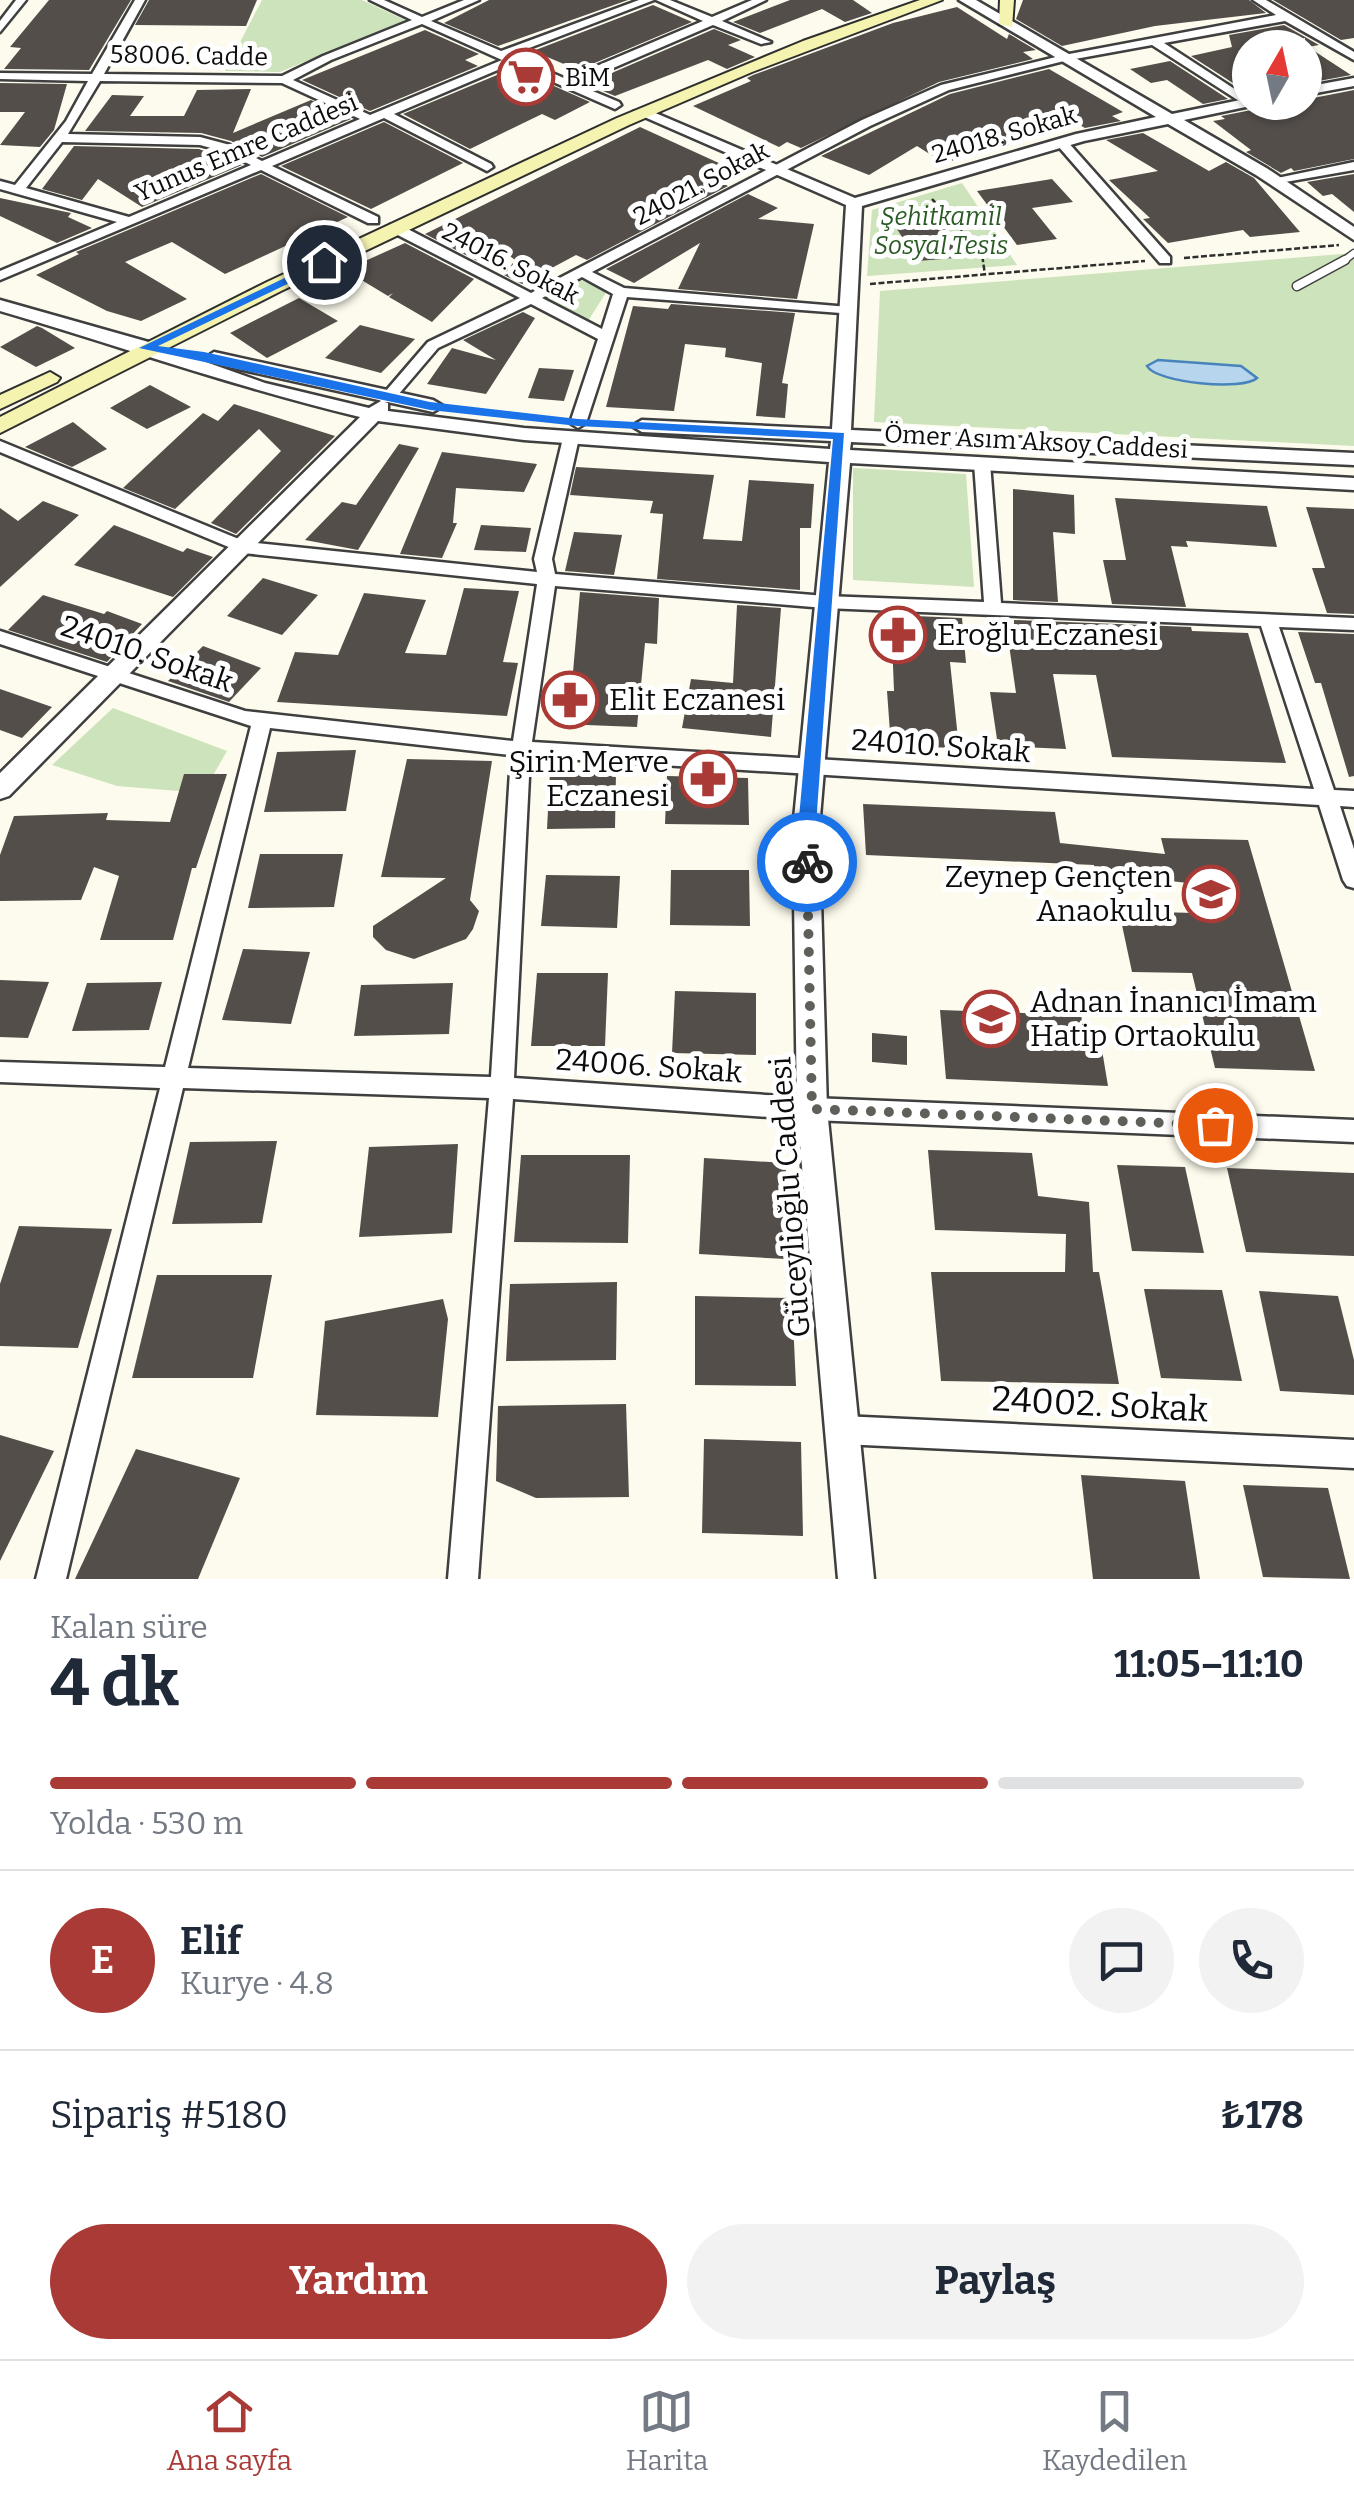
<!DOCTYPE html>
<html lang="tr">
<meta charset="utf-8">
<style>
:root{--surface:#fff;--page:#f2f2f3;--text:#1f2937;--muted:#747a83;--line:#e0e1e3;--accent:#aa3a36}
body{margin:0;font-family:Bitter,serif;background:var(--page);color:var(--text);height:100vh;display:flex;flex-direction:column;font-size:38px;white-space:nowrap}
*{box-sizing:border-box;margin:0}
p{font-size:32px;color:var(--muted)}
.icon{flex:none;width:55px;height:55px;fill:none;stroke:currentColor;stroke-width:2;stroke-linecap:round;stroke-linejoin:round}
.map{position:relative;height:1579px;overflow:hidden}
.details{display:flex;flex-direction:column;background:var(--surface);flex:1}
.details>*{flex:none}
.needle{width:65px;rotate:9deg}
.controls{position:absolute;left:1232px;top:30px;display:grid;gap:20px}
.controls a{display:grid;place-items:center;width:90px;height:90px;border-radius:50%;background:var(--surface);box-shadow:0 2px 8px #0004;font-size:50px}
.pin{position:absolute;display:grid;place-items:center;width:85px;height:85px;color:#fff;margin:-42px;border:5px solid #fff;border-radius:50%;box-shadow:0 2px 10px #0007}
.courier{position:absolute;display:grid;place-items:center;width:100px;height:100px;margin:-50px;border:8px solid #1a73e8;border-radius:50%;background:#fff;color:#222;box-shadow:0 2px 12px #0007}
.overview em{font-style:normal;font-weight:700}
.overview div{display:flex;flex-direction:column-reverse}
.overview{display:flex;align-items:center;justify-content:space-between;height:170px;padding:0 50px}
h1{font-size:65px;font-weight:700;line-height:75px}
.bar{display:grid;grid-template-columns:repeat(4,1fr);gap:15px 10px;align-content:center;height:120px;padding:0 50px}
.bar i{height:12px;border-radius:8px;background:var(--line)}
.bar .selected{background:var(--accent)}
.bar p{grid-column:span 4}
.line{display:flex;align-items:center;gap:25px;padding:0 50px;border-top:2px solid var(--line)}
.line div{flex:1}
.round{display:grid;place-items:center;flex:none;width:105px;height:105px;border-radius:52px;background:var(--page)}
.primary-button{display:flex;gap:20px;margin-top:auto;padding:20px 50px}
.primary-button a{flex:1;height:115px;border-radius:60px;background:var(--accent);color:#fff;font-size:40px;font-weight:700;line-height:115px;text-align:center}
.primary-button a+a{background:var(--page);color:var(--text)}
.menu{display:flex;justify-content:space-around;align-items:center;height:140px;border-top:2px solid var(--line);background:var(--surface);font-size:28px;color:var(--muted)}
.menu a{display:grid;justify-items:center;gap:5px}
.menu .selected{color:var(--accent)}
.map>svg:first-child{display:block}
.green{fill:#cce3bb}
.water{fill:#b8d5ee;stroke:#4884bc;stroke-width:2.5}
.building{fill:#534e4a}
.lines{fill:none;stroke-linecap:round;stroke-linejoin:round}
.service-far1-casing{stroke:#3f3f3f;stroke-width:9}
.service-casing{stroke:#3f3f3f;stroke-width:11}
.minor-casing{stroke:#3f3f3f;stroke-width:5}
.tertiary-casing{stroke:#3f3f3f;stroke-width:5}
.secondary-casing{stroke:#2e2e2e;stroke-width:4}
.path{stroke:#2e2e2e;stroke-width:2.5;stroke-dasharray:6 2.5;stroke-linecap:butt}
.service-far1{stroke:#fff;stroke-width:6}
.service{stroke:#fff;stroke-width:8}
.minor{fill:#fff;fill-rule:evenodd}
.tertiary{fill:#fff;fill-rule:evenodd}
.secondary{fill:#f5f3b0;fill-rule:evenodd}
.route{fill:#1a73e8}
.done{stroke:#60605b;stroke-width:10;stroke-dasharray:0 18}
.labels{text-anchor:middle;stroke-width:10;stroke-linejoin:round;paint-order:stroke}
.far-street-label{font-size:25px;fill:#0c0c0c;stroke:#fff}
.far-poi-label{font-size:25px;fill:#0c0c0c;stroke:#fff;text-anchor:start}
.far-park-label{font-size:25px;font-style:italic;fill:#2b5b25;stroke:#fff}
.poi-label{font-size:30px;fill:#0c0c0c;stroke:#fff;text-anchor:start}
.street-label{font-size:30px;fill:#0c0c0c;stroke:#fff}
.near-street-label{font-size:35px;fill:#0c0c0c;stroke:#fff}
</style>
<div class="map">
<svg width="1354" height="1579" viewBox="0 0 1354 1579">
<rect width="100%" height="100%" fill="#fdfbed"/>
<g class="green">
<path d="M262,0H362L405,20L280,72L225,71Z"/>
<path d="M962,183L1017,265L867,276L872,210Z"/>
<path d="M1354,253V446L874,422L880,291Z"/>
<path d="M580,280L607,291L588,321L542,299Z"/>
<path d="M853,468L966,474L974,587L853,580Z"/>
<path d="M113,708L227,751L203,793L117,786L52,765Z"/>
</g>
<path class="water" d="M1158,360L1241,366L1257,378C1244,391 1156,383 1147,366Z"/>
<g class="building">
<path d="M49,0H131L89,70L4,69L21,48L10,47Z"/>
<path d="M149,0H257L246,26L135,25Z"/>
<path d="M489,0H628L498,46L444,23Z"/>
<path d="M790,0H853L872,13L845,22L822,9L760,33L733,22Z"/>
<path d="M1023,0H1249L1266,13L1155,26L1062,46L1016,19Z"/>
<path d="M1273,0H1354V38L1341,40Z"/>
<path d="M653,5L692,22L578,70L533,51Z"/>
<path d="M957,7L1007,39L1009,34L1036,50L1023,52L1033,59L939,82L801,148L787,142L779,147L693,106L751,81L747,78L753,75L893,23Z"/>
<path d="M1284,25L1319,45L1308,47L1351,75L1319,81L1305,72V38L1250,48L1238,51L1250,59V94L1191,56L1232,47L1229,35Z"/>
<path d="M714,29L741,40L728,45L755,57L727,69L708,60L615,96L586,84Z"/>
<path d="M425,30L479,54L465,60L478,66L370,111L302,80Z"/>
<path d="M1170,61L1228,99L1203,104L1167,80L1151,83L1130,69Z"/>
<path d="M1049,69L1123,112L1112,116L1121,121L1085,128L1078,124L944,163L917,146L869,175L821,156L950,94Z"/>
<path d="M497,75L539,93L554,86L590,102L555,120L542,114L470,149L403,114Z"/>
<path d="M0,83L67,84L54,130L40,147L0,145L25,112H0Z"/>
<path d="M251,89L233,133L311,100L351,119L262,157L231,141L201,133L85,131L112,95L144,96L130,116H184L197,90Z"/>
<path d="M1354,90V159L1294,171L1291,168L1281,173L1246,152L1251,150L1213,121L1225,119L1221,116Z"/>
<path d="M384,122L463,163L371,209L281,166Z"/>
<path d="M640,127L732,169L714,179L728,186L587,260L576,255L522,284L504,275L515,260L502,250L487,266L425,234Z"/>
<path d="M1143,133L1209,171L1226,162L1254,178L1300,232L1250,237L1243,230L1168,243L1143,219L1150,218L1109,180L1158,171L1106,140Z"/>
<path d="M74,146L199,149L242,165L142,207L98,179L82,200L42,189Z"/>
<path d="M261,174L348,217L225,274L172,242L125,262L187,299L141,321L107,311L36,275L79,254L76,252Z"/>
<path d="M1354,174V212L1332,194L1323,196L1307,182Z"/>
<path d="M1052,179L1073,202L1032,208L1057,239L1017,245L977,191Z"/>
<path d="M748,194L778,208L758,219L814,224L797,299L678,289L700,243L634,283L606,269Z"/>
<path d="M0,198L71,213L68,217L92,228L57,243L0,216Z"/>
<path d="M935,213L966,257L918,261L889,217Z"/>
<path d="M405,243L474,279L432,322L389,297L393,293L388,296L345,270Z"/>
<path d="M299,298L338,321L267,358L230,333Z"/>
<path d="M671,304L795,313L782,383L788,384L785,418L756,416L762,363L725,357L726,348L685,344L674,411L606,407L633,306L668,309Z"/>
<path d="M523,312L535,318L486,394L427,384L452,348L496,360L463,340Z"/>
<path d="M360,325L415,339L381,373L325,358Z"/>
<path d="M37,326L42,328L75,348L36,367L0,347Z"/>
<path d="M539,368L574,370L564,401L528,398Z"/>
<path d="M150,385L191,407L147,429L110,408Z"/>
<path d="M234,404L335,436L236,534L211,523L281,451L259,429L175,509L123,488L203,413L218,421Z"/>
<path d="M73,422L107,449L72,467L25,447Z"/>
<path d="M399,444L419,448L358,550L305,540L342,502L356,505Z"/>
<path d="M442,452L537,464L524,492L456,488L453,523H457L442,558L400,554Z"/>
<path d="M576,467L714,475L703,539L742,541L749,480L814,484L811,528H800V590L657,579L663,514L650,513L653,501L570,495Z"/>
<path d="M1013,489L1074,495L1075,534L1053,532L1058,602L1013,600Z"/>
<path d="M1115,498L1267,506L1277,547L1186,541L1188,547L1171,546L1186,607L1112,604L1103,560H1126Z"/>
<path d="M43,501L79,515L0,587V508L18,521Z"/>
<path d="M1306,507L1354,509V614L1327,613L1312,568H1325Z"/>
<path d="M114,525L183,552L187,548L213,557L173,597L74,565Z"/>
<path d="M481,525L531,528L526,552L474,550Z"/>
<path d="M574,532L622,535L614,575L565,571Z"/>
<path d="M263,578L318,595L282,635L227,616Z"/>
<path d="M464,588L519,591L503,662L518,663L507,716L277,702L295,652L338,655L364,593L426,600L405,653L446,655Z"/>
<path d="M580,592L659,598L657,644L645,643L637,727L561,724L569,672H573Z"/>
<path d="M43,595L104,614L107,611L142,624L107,662L8,630Z"/>
<path d="M737,605L781,608L771,737L682,728L691,679L733,683Z"/>
<path d="M891,615L962,618L966,663L950,662L959,748L891,746L887,691H894Z"/>
<path d="M1014,620L1191,627L1192,631L1248,633L1286,763L1112,757L1096,675L1053,674L1066,749L998,746L990,692L1016,693L1006,624H1014Z"/>
<path d="M1298,632L1354,634V776L1349,777L1321,683H1315Z"/>
<path d="M203,646L261,668L229,702L168,681Z"/>
<path d="M0,689L52,707L22,738L0,730Z"/>
<path d="M356,750L346,811L264,812L277,752Z"/>
<path d="M407,759L492,761L470,900L479,911L473,929L466,939L414,959L386,950L373,937V926L446,878L381,877Z"/>
<path d="M550,772H616L615,828L547,829Z"/>
<path d="M184,774H227L196,868H192L173,940H100L119,876L94,867L81,900L0,901V855L14,816L108,813L106,820L170,822Z"/>
<path d="M667,776L748,778L749,825L665,824Z"/>
<path d="M863,804L1055,812L1060,843L1165,854L1161,838L1248,840L1315,1071L1215,1068L1192,973L1132,972L1119,911L1233,914L1235,888L1095,873L1094,865L866,855Z"/>
<path d="M260,854H343L334,907L248,908Z"/>
<path d="M671,870H749L750,926L670,925Z"/>
<path d="M546,875L620,876L617,928L541,926Z"/>
<path d="M243,949L310,952L291,1024L222,1020Z"/>
<path d="M537,973H608L605,1046H531Z"/>
<path d="M0,980L49,982L28,1038L0,1037Z"/>
<path d="M162,982L149,1030L72,1031L87,983Z"/>
<path d="M453,983L449,1034L354,1036L361,985Z"/>
<path d="M675,991L756,993V1055L672,1053Z"/>
<path d="M940,1010L1081,1015L1085,1038H1100L1108,1086L946,1079Z"/>
<path d="M872,1033L907,1036V1065L872,1062Z"/>
<path d="M277,1141L262,1223L172,1224L190,1142Z"/>
<path d="M458,1144L452,1233L359,1237L369,1147Z"/>
<path d="M928,1150L1032,1153L1038,1196L1089,1202L1093,1272H1099L1119,1384L941,1381L931,1272H1065L1066,1234L935,1230Z"/>
<path d="M521,1155H630L628,1243L514,1242Z"/>
<path d="M704,1158L786,1163L785,1259L699,1254Z"/>
<path d="M1117,1165L1185,1167L1204,1253L1132,1251Z"/>
<path d="M1227,1168L1354,1173V1256L1246,1252Z"/>
<path d="M19,1226L112,1229L78,1348L0,1346V1284Z"/>
<path d="M157,1275H272L253,1378H132Z"/>
<path d="M617,1282L616,1360L506,1361L510,1284Z"/>
<path d="M1144,1289L1222,1290L1242,1381L1161,1378Z"/>
<path d="M1259,1291L1338,1296L1354,1360V1395L1280,1391Z"/>
<path d="M695,1296L792,1298L796,1386L695,1385Z"/>
<path d="M443,1299L448,1319L438,1417L316,1415L325,1321Z"/>
<path d="M626,1404L629,1497L536,1498L496,1481L498,1406Z"/>
<path d="M0,1435L54,1451L0,1561Z"/>
<path d="M704,1439L801,1442L803,1536L702,1533Z"/>
<path d="M136,1449L240,1478L198,1579H75Z"/>
<path d="M1081,1475L1185,1481L1200,1579H1093Z"/>
<path d="M1243,1485L1328,1488L1350,1579L1263,1577Z"/>
</g>
<g class="lines">
<g class="service-far1-casing">
<path id="service-far1" d="M1342,262L1354,253"/>
</g>
<g class="service-casing">
<path id="service" d="M1297,286L1345,260"/>
</g>
<g class="minor-casing">
<g id="minor">
<path d="M16,0H26L0,32V21Z"/>
<path d="M135,0H145L104,74L282,76L323,56L412,20L370,0H384L422,17L464,0H479L431,21L501,51L639,0H654L511,55L566,79L703,21L656,0H670L712,17L752,0H766L722,21L771,42L761,44L713,25L576,84L619,102L621,105L615,109L512,64L394,114L491,164L493,167L487,171L384,118L272,166L378,217V223H368L261,170L0,280V271L117,222L0,189V181L15,185L66,121L88,81L0,79V73L92,74ZM422,24L502,60L370,115L293,80L331,60ZM100,81L282,83L360,119L262,161L230,145L200,137L68,134ZM62,142L200,145L222,151L251,165L129,217L26,188Z"/>
<path d="M1253,0H1266L1354,52V60L1285,21L1164,43L1250,99L1253,102L1247,106L1152,45L1064,61L949,90L870,126L592,272L624,288L849,307L854,308V314L627,297L586,423L578,428L570,423L598,339L531,304L438,348L392,402H382L379,399L428,342L520,298L390,231V225H400L531,293L862,120L941,85L1064,55L1276,15ZM582,277L613,294L602,329L542,298Z"/>
<path d="M1058,140H1066L1170,257V263H1160L1058,146Z"/>
<path d="M1354,162V170L1274,184L1268,180Z"/>
<path d="M571,433L579,438L552,559L555,574L825,596L984,602L974,463L982,458L990,463L1001,603L1354,618V630L1279,627L1334,790L1354,791V807L1340,806L1354,849V888L1347,886L1343,880L1319,805L530,757L514,1078L812,1098L1354,1120V1142L812,1120L513,1099L478,1579H448L489,1098L183,1088L66,1579H36L160,1088L0,1082V1062L165,1067L251,726L0,644V631L245,711L513,741L537,584L243,553L0,452V441L246,542L537,572L534,559L563,438ZM555,586L825,608L1261,626L1314,789L532,742ZM270,728L511,755L491,1077L188,1068Z"/>
<path d="M842,1416L1354,1440V1468L842,1444L832,1440L828,1430L832,1420Z"/>
</g>
</g>
<g class="tertiary-casing">
<g id="tertiary">
<path d="M959,0H976L1172,114L1250,98V102H1257L1255,105L1184,120L1268,169L1354,227V240L1256,175L1168,124L1084,141L862,206L851,430L1354,453V465L851,442L850,450L1354,478V490L850,463L819,829L827,1109L874,1579H838L797,1109L793,829L829,462L524,440L378,421L9,796L0,799V773L360,417C238,388 120,346 0,311V300L152,343L265,383L369,408L381,401L388,403V411L524,428L830,449L831,441L642,432L632,426L642,420L832,429L846,205L633,112L646,109L855,198L1076,134L1156,117Z"/>
<path d="M1354,78V86L1305,95V87Z"/>
<path d="M214,352L433,400L443,406L433,412L207,362L205,358Z"/>
</g>
</g>
<g class="secondary-casing">
<g id="secondary">
<path d="M920,0H942L752,72L629,125L281,291L0,433V417L47,393L267,282L617,118L803,41Z"/>
<path d="M1000,0H1014L1012,27L999,24Z"/>
<path d="M50,372L60,378L57,382L0,409V395Z"/>
</g>
</g>
<g class="path">
<path d="M932,199L982,254L985,275"/>
<path d="M1184,258L1339,245"/>
<path d="M870,284L1145,261"/>
</g>
<use href="#service-far1" class="service-far1"/>
<use href="#service" class="service"/>
<use href="#minor" class="minor"/>
<use href="#tertiary" class="tertiary"/>
<use href="#secondary" class="secondary"/>
</g>
<path class="route" d="M324,259L327,265L158,346L204,352L430,402L578,419L844,433L813,867H801L798,862V829L833,439L578,426L430,410L139,348Z"/>
<g class="lines">
<path class="done" d="M807,862L812,1109L1215,1125"/>
</g>
<defs>
<g id="supermarket-ring" transform="scale(2.875)"><circle r="9.5" fill="#fff" stroke="#aa3a36" stroke-width="1.5"/><path d="M-6-5.5h2.5l.6 2H6L4.5 2H-2.5L-4.4-4H-6ZM-1.5 3.2a1.3 1.3 0 1 0 .1 0ZM3 3.2a1.3 1.3 0 1 0 .1 0Z" fill="#aa3a36"/></g>
<g id="pharmacy-ring" transform="scale(2.875)"><circle r="9.5" fill="#fff" stroke="#aa3a36" stroke-width="1.5"/><path d="M-2-6h4v4h4v4h-4v4h-4v-4h-4v-4h4Z" fill="#aa3a36"/></g>
<g id="school-ring" transform="scale(2.875)"><circle r="9.5" fill="#fff" stroke="#aa3a36" stroke-width="1.5"/><path d="M0-5L7-2L0 1L-7-2ZM-4 1L0 2.5L4 1V4Q0 6-4 4Z" fill="#aa3a36"/></g>
</defs>
<g fill-rule="evenodd">
<use href="#supermarket-ring" x="526" y="77"/>
<use href="#pharmacy-ring" x="898" y="635"/>
<use href="#pharmacy-ring" x="570" y="700"/>
<use href="#pharmacy-ring" x="708" y="779"/>
<use href="#school-ring" x="1211" y="894"/>
<use href="#school-ring" x="991" y="1019"/>
</g>
<g class="labels">
<g class="far-street-label">
<text transform="translate(189 55) rotate(1)" y="9">58006. Cadde</text>
<text transform="translate(1004 134) rotate(-16)" y="9">24018. Sokak</text>
<text transform="translate(246 147) rotate(-23)" y="9">Yunus Emre Caddesi</text>
<text transform="translate(701 183) rotate(-28)" y="9">24021. Sokak</text>
<text transform="translate(511 263) rotate(27)" y="9">24016. Sokak</text>
<text transform="translate(1036 441) rotate(3)" y="9">Ömer Asım Aksoy Caddesi</text>
</g>
<g class="far-poi-label">
<text x="565" y="86">BiM</text>
</g>
<g class="far-park-label">
<text x="941" y="225">Şehitkamil<tspan x="941" dy="29">Sosyal Tesis</tspan></text>
</g>
<g class="poi-label">
<text x="937" y="645">Eroğlu Eczanesi</text>
<text x="609" y="710">Elit Eczanesi</text>
<text x="669" y="772" text-anchor="end">Şirin Merve<tspan x="669" dy="34">Eczanesi</tspan></text>
<text x="1172" y="887" text-anchor="end">Zeynep Gençten<tspan x="1172" dy="34">Anaokulu</tspan></text>
<text x="1030" y="1012">Adnan İnanıcı İmam<tspan x="1030" dy="34">Hatip Ortaokulu</tspan></text>
</g>
<g class="street-label">
<text transform="translate(147 654) rotate(19)" y="10">24010. Sokak</text>
<text transform="translate(941 746) rotate(4)" y="10">24010. Sokak</text>
<text transform="translate(649 1066) rotate(4)" y="10">24006. Sokak</text>
<text transform="translate(790 1197) rotate(-94)" y="10">Güceylioğlu Caddesi</text>
</g>
<g class="near-street-label">
<text transform="translate(1100 1404) rotate(3)" y="12">24002. Sokak</text>
</g>
</g>
</svg>
<div class="controls">
<a><svg class="needle" viewBox="-14 -14 28 28"><path d="M0-13l5 13h-10z" fill="#e53935"/><path d="M0 13l5-13h-10z" fill="#747a83"/></svg></a>
</div>
<div class="pin" style="left:1215px;top:1125px;background:#ea580c"><svg class="icon" aria-label="bag" viewBox="0 0 24 24"><path d="M5 8h14l-1 12H6zM9 8a3 3 0 0 1 6 0"/></svg></div>
<div class="pin" style="left:324px;top:262px;background:#1f2937"><svg class="icon" aria-label="home" viewBox="0 0 24 24"><path d="M3 11l9-7 9 7M6 9v11h12V9"/></svg></div>
<div class="courier" style="left:807px;top:862px"><svg class="icon" aria-label="bike" viewBox="0 0 24 24"><circle cx="6" cy="16" r="4"/><circle cx="18" cy="16" r="4"/><path d="M6 16l4-8h5l3 8M10 8l3 8H6M13 5h3"/></svg></div>
</div>
<section class="details">
<div class="overview"><div><h1>4 dk</h1><p>Kalan süre</p></div><em>11:05–11:10</em></div>
<div class="bar"><i class="selected"></i><i class="selected"></i><i class="selected"></i><i></i><p>Yolda · 530 m</p></div>
<div class="line" style="height:180px"><b class="round" style="background:var(--accent);color:#fff">E</b><div><b>Elif</b><p>Kurye · 4.8</p></div><a class="round"><svg class="icon" aria-label="chat" viewBox="0 0 24 24"><path d="M4 5h16v11H9l-5 4z"/></svg></a><a class="round"><svg class="icon" aria-label="phone" viewBox="0 0 24 24"><path d="M5 4h4l2 5-3 2q2 4 5 5l2-3 5 2v4C11 20 4 13 5 4z"/></svg></a></div>
<div class="line" style="height:130px"><div>Sipariş #5180</div><b>₺178</b></div>
<div class="primary-button"><a>Yardım</a><a>Paylaş</a></div>
</section>
<nav class="menu">
<a class="selected"><svg class="icon" aria-label="home" viewBox="0 0 24 24"><path d="M3 11l9-7 9 7M6 9v11h12V9"/></svg>Ana sayfa</a>
<a><svg class="icon" aria-label="map" viewBox="0 0 24 24"><path d="M3 6l6-2 6 2 6-2v14l-6 2-6-2-6 2zM9 4v14M15 6v14"/></svg>Harita</a>
<a><svg class="icon" aria-label="saved" viewBox="0 0 24 24"><path d="M7 4h10v16l-5-4-5 4z"/></svg>Kaydedilen</a>
</nav>
